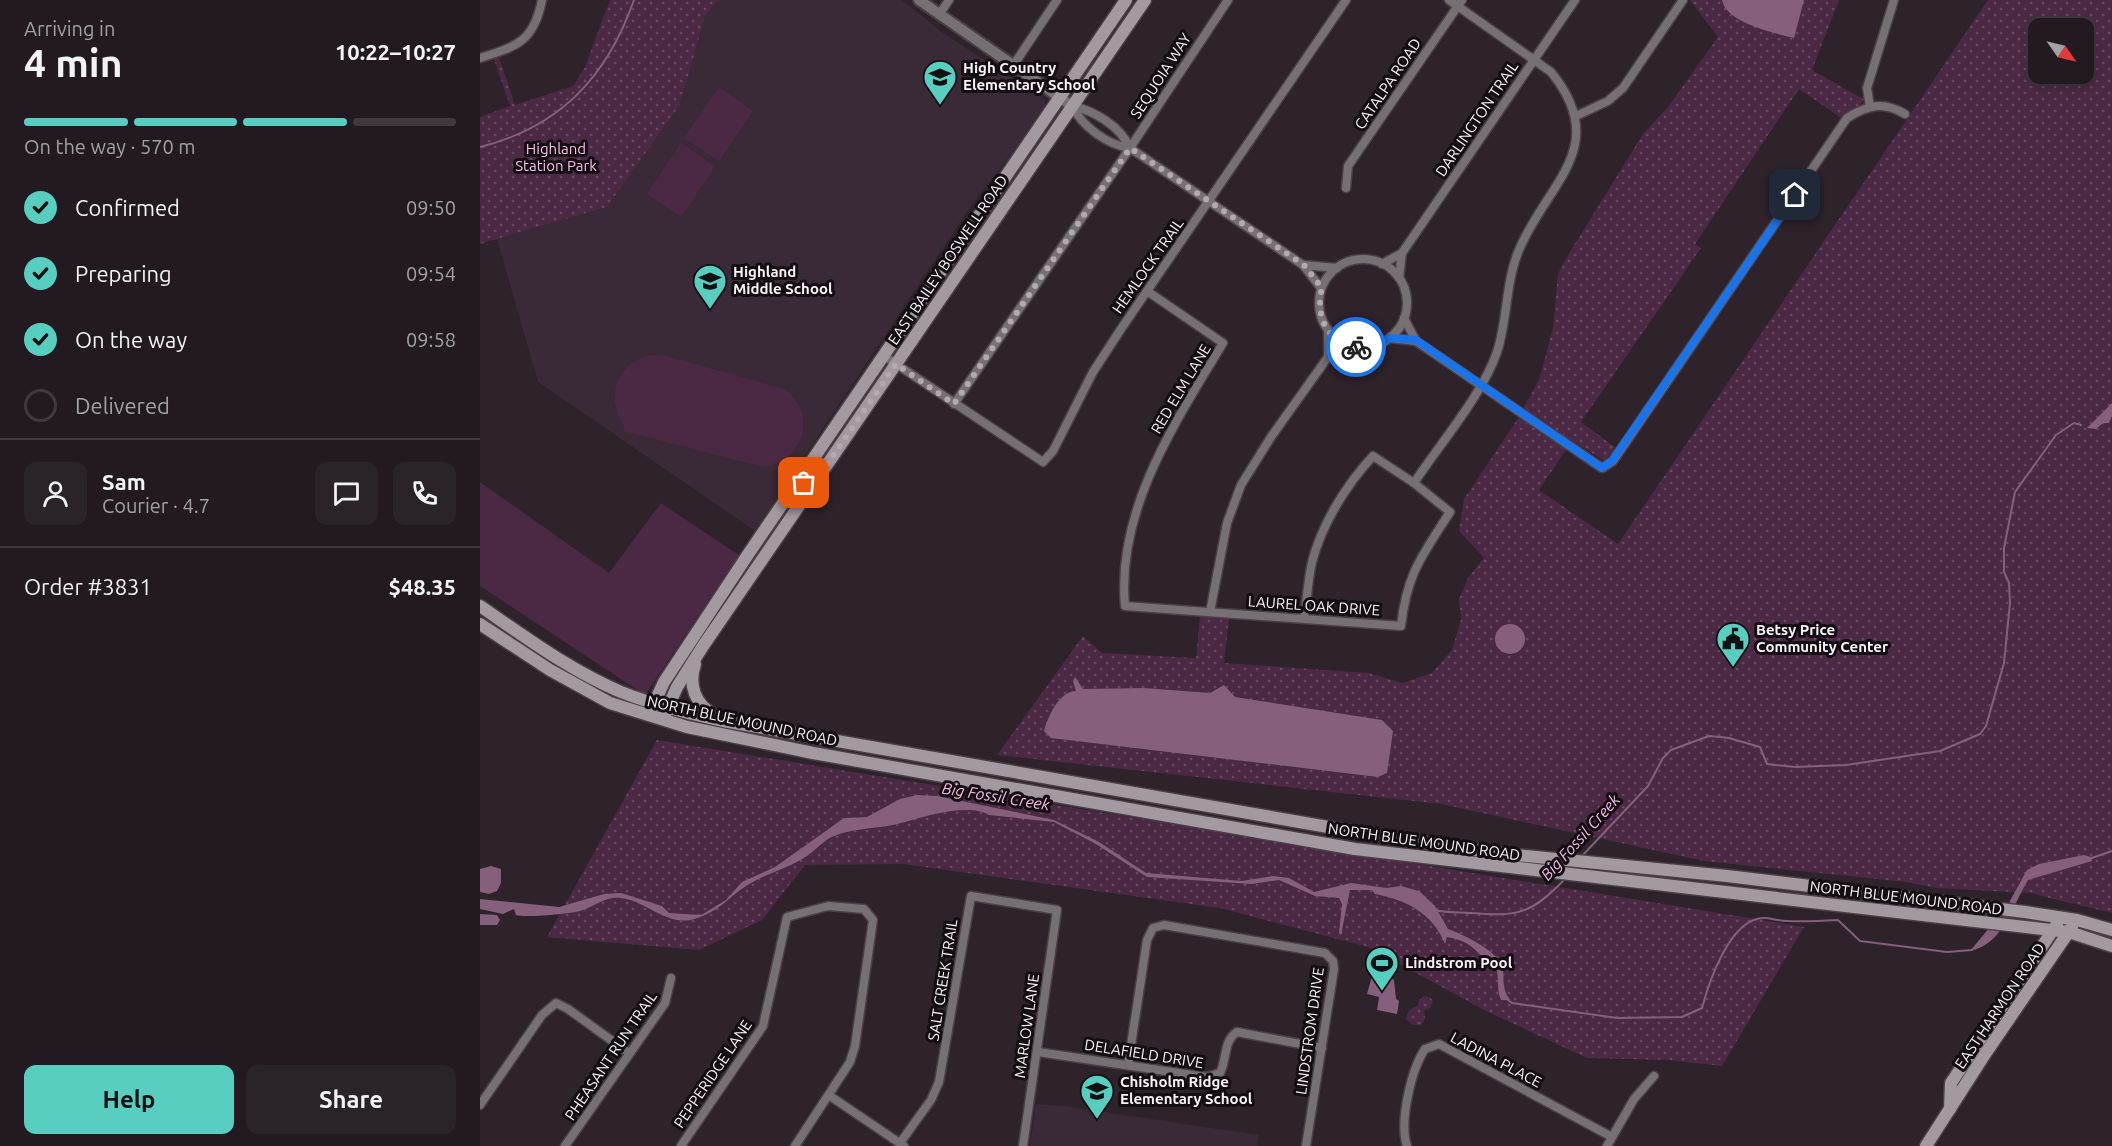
<!DOCTYPE html>
<meta charset="utf-8">
<style>
:root{--surface:#221a20;--page:#2a2329;--text:#f1f3f6;--muted:#a2a1a5;--line:#3f383e;--accent:#58cec0}
body{margin:0;font-family:Ubuntu,sans-serif;background:var(--page);color:var(--text);height:100vh;display:flex;flex-direction:column;font-size:22px;white-space:nowrap}
*{box-sizing:border-box;margin:0}
p{font-size:20px;color:var(--muted)}
.icon{flex:none;width:33px;height:33px;fill:none;stroke:currentColor;stroke-width:2;stroke-linecap:round;stroke-linejoin:round}
.map{position:relative;flex:1;overflow:hidden}
.drawer{display:flex;flex-direction:column;background:var(--surface);width:480px}
.drawer>*{flex:none}
.needle{width:39px;rotate:124deg}
.controls{position:absolute;left:1548px;top:18px;display:grid;gap:12px}
.controls a{display:grid;place-items:center;width:66px;height:66px;border-radius:12px;background:var(--surface);box-shadow:0 3px 9px #0003,0 0 0 2px var(--line);font-size:30px}
.pin{position:absolute;display:grid;place-items:center;width:51px;height:51px;color:#fff;margin:-26px;border-radius:12px;box-shadow:0 3px 9px #0006}
.courier{position:absolute;display:grid;place-items:center;width:60px;height:60px;margin:-30px;border:4px solid #1a73e8;border-radius:50%;background:#fff;color:#222;box-shadow:0 2px 8px #0007}
.overview em{font-style:normal;font-weight:700}
.overview div{display:flex;flex-direction:column-reverse}
.overview{display:flex;align-items:center;justify-content:space-between;height:102px;padding:0 24px}
h1{font-size:39px;font-weight:700;line-height:45px}
.bar{display:grid;grid-template-columns:repeat(4,1fr);gap:9px 6px;align-content:center;height:72px;padding:0 24px}
.bar i{height:8px;border-radius:4px;background:var(--line)}
.bar .active{background:var(--accent)}
.bar p{grid-column:span 4}
.line{display:flex;align-items:center;gap:15px;padding:0 24px;border-top:2px solid var(--line)}
.line div{flex:1}
.round{display:grid;place-items:center;flex:none;width:63px;height:63px;border-radius:12px;background:var(--page)}
ol{padding:0 24px;list-style:none}
li{display:flex;align-items:center;gap:18px;height:66px}
li p{margin-inline-start:auto}
li .icon{padding:6px;border-radius:50%;background:var(--accent);color:#111;stroke-width:4}
li:last-child{color:var(--muted)}
li i{width:33px;height:33px;border:3px solid var(--line);border-radius:50%}
.primary-button{display:flex;gap:12px;margin-top:auto;padding:12px 24px}
.primary-button a{flex:1;height:69px;border-radius:12px;background:var(--accent);color:#111;font-size:24px;font-weight:700;line-height:69px;text-align:center}
.primary-button a+a{background:var(--page);color:var(--text)}
main{display:flex;flex:1;min-height:0}
.map>svg:first-child{display:block}
.built{fill:#3a2936}
.grass{fill:#4b2944}
.park{fill:url(#park-dots);fill-rule:evenodd}
.water{fill:#855f7c}
.lines{fill:none;stroke-linecap:round;stroke-linejoin:round}
.stream{stroke:#855f7c;stroke-width:2}
.minor-casing{stroke:#4b3f48;stroke-width:11}
.tertiary-casing{stroke:#4b3f48;stroke-width:14}
.secondary-casing{stroke:#4b3f48;stroke-width:15}
.minor{stroke:#767074;stroke-width:8}
.tertiary{stroke:#767074;stroke-width:10}
.secondary{stroke:#a399a0;stroke-width:12}
.done{stroke:#b3a9b0;stroke-width:6;stroke-dasharray:0 10.8}
.route{stroke:#1a73e8;stroke-width:8}
.labels{text-anchor:middle;stroke-width:6;stroke-linejoin:round;paint-order:stroke}
.poi-label{font-size:15px;font-weight:bold;fill:#faf2f8;stroke:#130e11;text-anchor:start}
.street-label{font-size:15px;fill:#faf2f8;stroke:#130e11}
.park-label{font-size:15px;fill:#fdbeef;stroke:#130e11}
.water-label{font-size:16px;font-style:italic;fill:#f7b8e8;stroke:#130e11}
</style>
<main>
<section class="drawer">
<div class="overview"><div><h1>4 min</h1><p>Arriving in</p></div><em>10:22–10:27</em></div>
<div class="bar"><i class="active"></i><i class="active"></i><i class="active"></i><i></i><p>On the way · 570 m</p></div>
<ol>
<li><svg class="icon" aria-label="check" viewBox="0 0 24 24"><path d="M5 12l5 5 9-10"/></svg>Confirmed<p>09:50</p></li>
<li><svg class="icon" aria-label="check" viewBox="0 0 24 24"><path d="M5 12l5 5 9-10"/></svg>Preparing<p>09:54</p></li>
<li><svg class="icon" aria-label="check" viewBox="0 0 24 24"><path d="M5 12l5 5 9-10"/></svg>On the way<p>09:58</p></li>
<li><i></i>Delivered</li>
</ol>
<div class="line" style="height:108px"><a class="round"><svg class="icon" aria-label="person" viewBox="0 0 24 24"><circle cx="12" cy="8" r="4"/><path d="M4 21q1-7 8-7t8 7"/></svg></a><div><b>Sam</b><p>Courier · 4.7</p></div><a class="round"><svg class="icon" aria-label="chat" viewBox="0 0 24 24"><path d="M4 5h16v11H9l-5 4z"/></svg></a><a class="round"><svg class="icon" aria-label="phone" viewBox="0 0 24 24"><path d="M5 4h4l2 5-3 2q2 4 5 5l2-3 5 2v4C11 20 4 13 5 4z"/></svg></a></div>
<div class="line" style="height:78px"><div>Order #3831</div><b>$48.35</b></div>
<div class="primary-button"><a>Help</a><a>Share</a></div>
</section>
<div class="map">
<svg width="1632" height="1146" viewBox="0 0 1632 1146">
<defs>
<pattern id="park-dots" width="8" height="8" patternUnits="userSpaceOnUse" patternTransform="scale(1.5)"><rect width="8" height="8" fill="#4b2944"/><path d="M2 2h.1M6 6h.1" fill="none" stroke="#664860" stroke-width="1.8" stroke-linecap="round"/></pattern>
</defs>
<rect width="100%" height="100%" fill="#2e222b"/>
<g class="built">
<path d="M238,0H422L462,32L565,100V112L495,200L275,531L58,382L17,239L127,207L200,105L225,17Z"/>
<path d="M556,1104L584,1106L779,1135L777,1146H550Z"/>
</g>
<g class="grass">
<path d="M239,87L273,111L239,161L204,138Z"/>
<path d="M201,143L235,166L201,217L167,194Z"/>
<path d="M173,355L186,356L305,389C340,415 322,467 279,466L143,431L144,425C124,396 138,360 173,355Z"/>
<path d="M0,482L129,573L181,503L259,555L165,695L0,586Z"/>
</g>
<g class="park">
<path d="M130,0H238L225,17L200,105L127,207L0,244V117L30,106L14,59L19,57L35,105L93,86L105,67Z"/>
<path d="M1210,0H1359L1332,70L1383,99L1382,103L1361,118L1319,89L1215,244L1221,248L1101,422L1136,448L1125,461L1092,441L1059,490L1138,544L1508,0H1632V913L1549,893L1456,888L1426,882L1224,861L961,804L517,755L603,636L622,653L716,658L720,616L749,619L744,663L889,673L922,683L952,673L972,650L981,620L979,599L988,578L1004,558L979,531L984,499L1035,423L1059,380L1073,328L1078,274L1088,255L1163,134L1188,107L1238,37ZM1558,28H1604V74H1558Z"/>
<path d="M177,740L1324,927L1242,1066L1189,1060L1107,1058L1006,1011L888,947L740,908L423,864L325,865L282,920L219,950L67,937Z"/>
<path d="M944,996L951,998L953,1002L950,1008L944,1010L945,1019L941,1025H932L926,1019C928,1010 930,1008 938,1006L939,1000Z"/>
</g>
<g class="water">
<path d="M1242,0H1324L1314,38C1295,33 1246,23 1242,0Z"/>
<path d="M1632,403V416L1629,423H1623L1616,429L1607,428Z"/>
<circle cx="1030" cy="639" r="15"/>
<path d="M595,677L603,689L664,688L730,693L744,685L755,697L902,720L913,731L907,773L898,777L571,738L564,731C568,717 579,691 596,691L593,681Z"/>
<path d="M437,795L457,796L574,820L619,842L666,873L762,881L793,876L809,878L834,892L871,883L907,888L921,886L939,891L955,906L968,929C982,934 1021,952 1023,969C1024,981 1022,989 1030,1000H1021C1015,985 1022,970 1010,957L1003,958C992,945 984,940 967,937L965,944C953,913 926,900 895,894L892,890H870L861,935L859,933L862,904L859,898L835,896L799,880L771,884L667,877L616,844L574,822L509,815C488,803 447,816 425,822C402,829 377,827 354,836C344,840 337,849 328,855C311,868 289,872 271,883C248,896 242,911 214,919C187,927 167,901 141,898C127,896 116,905 103,910C93,914 44,918 36,915L34,909L23,914L0,909V899L79,907L124,894L141,893L182,906L189,913L221,915L246,900L262,882L295,867L364,818L387,817L420,799Z"/>
<path d="M1604,855L1611,857L1612,861L1548,880C1532,906 1524,944 1490,951L1526,908L1547,870L1559,864Z"/>
<path d="M11,866L21,869V883L17,891L9,894L0,892V869Z"/>
<path d="M0,914L17,915L20,920L17,925H0Z"/>
<path d="M893,972L903,973L914,980L916,999L919,1001L917,1014L897,1010L899,997L887,994Z"/>
</g>
<g class="lines">
<g class="stream">
<path d="M0,147C80,127 127,77 154,0"/>
<path d="M1101,857L1168,786L1183,758L1191,750L1229,736L1249,738L1280,747L1287,764L1315,767L1366,765L1460,751L1500,734L1506,726L1524,663L1530,603L1529,583L1524,572V548L1535,492L1576,435L1594,423L1601,425"/>
<path d="M1609,859L1632,851"/>
<path d="M954,910C967,913 978,912 991,913C1038,917 1051,914 1085,879"/>
<path d="M1024,997L1032,1003L1137,1018L1202,1017L1222,1008C1229,982 1250,918 1284,918C1291,918 1299,921 1307,921C1323,922 1341,921 1358,920L1380,941L1467,952L1492,950"/>
</g>
<g class="minor-casing">
<g id="minor">
<path d="M459,15L469,0"/>
<path d="M0,58C38,46 54,41 62,0"/>
<path d="M533,66L577,0"/>
<path d="M592,106C602,126 627,145 650,148L823,265L841,288"/>
<path d="M592,106C615,111 640,126 650,148"/>
<path d="M1390,107L1387,88L1414,0"/>
<path d="M1096,116L1128,101L1143,88L1203,0"/>
<path d="M866,188L868,166L982,0"/>
<circle cx="883" cy="303" r="44"/>
<path d="M902,264L922,253"/>
<path d="M823,265L857,268"/>
<path d="M919,278L922,253L1095,0"/>
<path d="M667,291L743,343C696,421 636,510 645,606L921,626C927,573 942,556 970,512L934,483L893,456C866,485 842,524 832,562C828,580 827,600 824,618"/>
<path d="M924,318L936,341L1122,468L1133,461L1367,118C1388,105 1403,101 1425,114"/>
<path d="M910,338L936,341"/>
<path d="M404,356L563,462L573,451L613,372L641,329L866,0"/>
<path d="M848,357V331"/>
<path d="M474,404L650,148L748,0"/>
<path d="M934,483C959,445 1003,394 1017,352C1028,319 1025,283 1039,250C1067,183 1132,147 1071,72L969,0"/>
<path d="M730,612L747,523L761,485L791,437L848,357L871,346"/>
<path d="M558,1052L726,1077L740,1073C747,1060 743,1041 757,1032L842,1048"/>
<path d="M648,1065L667,940L673,928L684,925L845,953L853,961L854,969L826,1146"/>
<path d="M350,1096L424,1146"/>
<path d="M0,1105L62,1015L76,1003L88,1009L149,1053"/>
<path d="M420,1143L451,1100L459,1082L491,896L577,910L543,1146"/>
<path d="M85,1146L185,1003L191,978"/>
<path d="M201,1146L283,1026L307,917L348,906L384,909L393,920L375,1046L370,1062L315,1146"/>
<path d="M927,1146C919,1122 931,1070 945,1049L959,1044L1132,1137"/>
<path d="M1127,1146L1154,1099L1174,1076"/>
</g>
</g>
<g class="tertiary-casing">
<path id="tertiary" d="M439,0L592,106"/>
</g>
<g class="secondary-casing">
<g id="secondary">
<path d="M0,606C45,637 91,671 141,692C174,705 208,713 243,721L894,835L1016,853L1247,876L1545,912L1597,920L1632,930"/>
<path d="M0,624L70,670L130,703L207,727L333,753L875,849L1589,932L1632,946"/>
<path d="M215,664C208,685 215,704 234,715"/>
<path d="M171,710L184,682L269,553L646,0"/>
<path d="M185,714L197,687L223,646L665,0"/>
<path d="M1470,1109L1471,1083L1577,924"/>
<path d="M1446,1146L1505,1054L1592,927"/>
</g>
</g>
<use href="#minor" class="minor"/>
<use href="#tertiary" class="tertiary"/>
<use href="#secondary" class="secondary"/>
</g>
<g class="lines">
<path class="done" d="M324,483V487L329,491L416,364L474,404L650,148L824,265L842,288C835,314 846,343 876,347"/>
<path class="route" d="M876,347L898,345L910,338L936,340L1122,468L1132,461L1315,195"/>
</g>
<defs>
<g id="school-pin" transform="scale(1.725)"><path d="M0 17L-7.5 6A9.5 9.5 0 1 1 7.5 6Z" fill="#58cec0" stroke="#130e11"/><path d="M0-5L7-2L0 1L-7-2ZM-4 1L0 2.5L4 1V4Q0 6-4 4Z" fill="#111"/></g>
<g id="civic-pin" transform="scale(1.725)"><path d="M0 17L-7.5 6A9.5 9.5 0 1 1 7.5 6Z" fill="#58cec0" stroke="#130e11"/><path d="M-.6-6.5H3V-4.5H.6V-3L4-1V1h2V6H-6V1h2V-1L-.6-3ZM-1.2 2.5V6h2.4V2.5Z" fill="#111"/></g>
<g id="stadium-pin" transform="scale(1.725)"><path d="M0 17L-7.5 6A9.5 9.5 0 1 1 7.5 6Z" fill="#58cec0" stroke="#130e11"/><path d="M0-5a6.5 5 0 1 0 0 10a6.5 5 0 1 0 0-10ZM-3.5-1.8h7v3.6h-7Z" fill="#111"/></g>
</defs>
<g fill-rule="evenodd">
<use href="#school-pin" x="460" y="77"/>
<use href="#school-pin" x="230" y="281"/>
<use href="#civic-pin" x="1253" y="639"/>
<use href="#stadium-pin" x="902" y="963"/>
<use href="#school-pin" x="617" y="1091"/>
</g>
<g class="labels">
<g class="poi-label">
<text x="483" y="73">High Country<tspan x="483" dy="17">Elementary School</tspan></text>
<text x="253" y="277">Highland<tspan x="253" dy="17">Middle School</tspan></text>
<text x="1276" y="635">Betsy Price<tspan x="1276" dy="17">Community Center</tspan></text>
<text x="925" y="968">Lindstrom Pool</text>
<text x="640" y="1087">Chisholm Ridge<tspan x="640" dy="17">Elementary School</tspan></text>
</g>
<g class="street-label">
<text transform="translate(681 76) rotate(-57)" y="5">SEQUOIA WAY</text>
<text transform="translate(908 84) rotate(-56)" y="5">CATALPA ROAD</text>
<text transform="translate(997 119) rotate(-56)" y="5">DARLINGTON TRAIL</text>
<text transform="translate(468 260) rotate(-56)" y="5">EAST BAILEY BOSWELL ROAD</text>
<text transform="translate(668 266) rotate(-55)" y="5">HEMLOCK TRAIL</text>
<text transform="translate(701 389) rotate(-59)" y="5">RED ELM LANE</text>
<text transform="translate(834 606) rotate(4)" y="5">LAUREL OAK DRIVE</text>
<text transform="translate(262 721) rotate(12)" y="5">NORTH BLUE MOUND ROAD</text>
<text transform="translate(944 842) rotate(8)" y="5">NORTH BLUE MOUND ROAD</text>
<text transform="translate(1426 898) rotate(7)" y="5">NORTH BLUE MOUND ROAD</text>
<text transform="translate(463 980) rotate(-81)" y="5">SALT CREEK TRAIL</text>
<text transform="translate(1520 1006) rotate(-56)" y="5">EAST HARMON ROAD</text>
<text transform="translate(547 1026) rotate(-82)" y="5">MARLOW LANE</text>
<text transform="translate(830 1031) rotate(-82)" y="5">LINDSTROM DRIVE</text>
<text transform="translate(664 1054) rotate(9)" y="5">DELAFIELD DRIVE</text>
<text transform="translate(131 1056) rotate(-56)" y="5">PHEASANT RUN TRAIL</text>
<text transform="translate(1016 1060) rotate(28)" y="5">LADINA PLACE</text>
<text transform="translate(233 1074) rotate(-56)" y="5">PEPPERIDGE LANE</text>
</g>
<g class="park-label">
<text x="76" y="154">Highland<tspan x="76" dy="17">Station Park</tspan></text>
</g>
<g class="water-label">
<text transform="translate(516 796) rotate(9)" y="6">Big Fossil Creek</text>
<text transform="translate(1100 837) rotate(-48)" y="6">Big Fossil Creek</text>
</g>
</g>
</svg>
<div class="controls">
<a><svg class="needle" viewBox="-14 -14 28 28"><path d="M0-13l5 13h-10z" fill="#e53935"/><path d="M0 13l5-13h-10z" fill="#a2a1a5"/></svg></a>
</div>
<div class="pin" style="left:324px;top:483px;background:#ea580c"><svg class="icon" aria-label="bag" viewBox="0 0 24 24"><path d="M5 8h14l-1 12H6zM9 8a3 3 0 0 1 6 0"/></svg></div>
<div class="pin" style="left:1315px;top:195px;background:#1f2937"><svg class="icon" aria-label="home" viewBox="0 0 24 24"><path d="M3 11l9-7 9 7M6 9v11h12V9"/></svg></div>
<div class="courier" style="left:876px;top:347px"><svg class="icon" aria-label="bike" viewBox="0 0 24 24"><circle cx="6" cy="16" r="4"/><circle cx="18" cy="16" r="4"/><path d="M6 16l4-8h5l3 8M10 8l3 8H6M13 5h3"/></svg></div>
</div>
</main>
